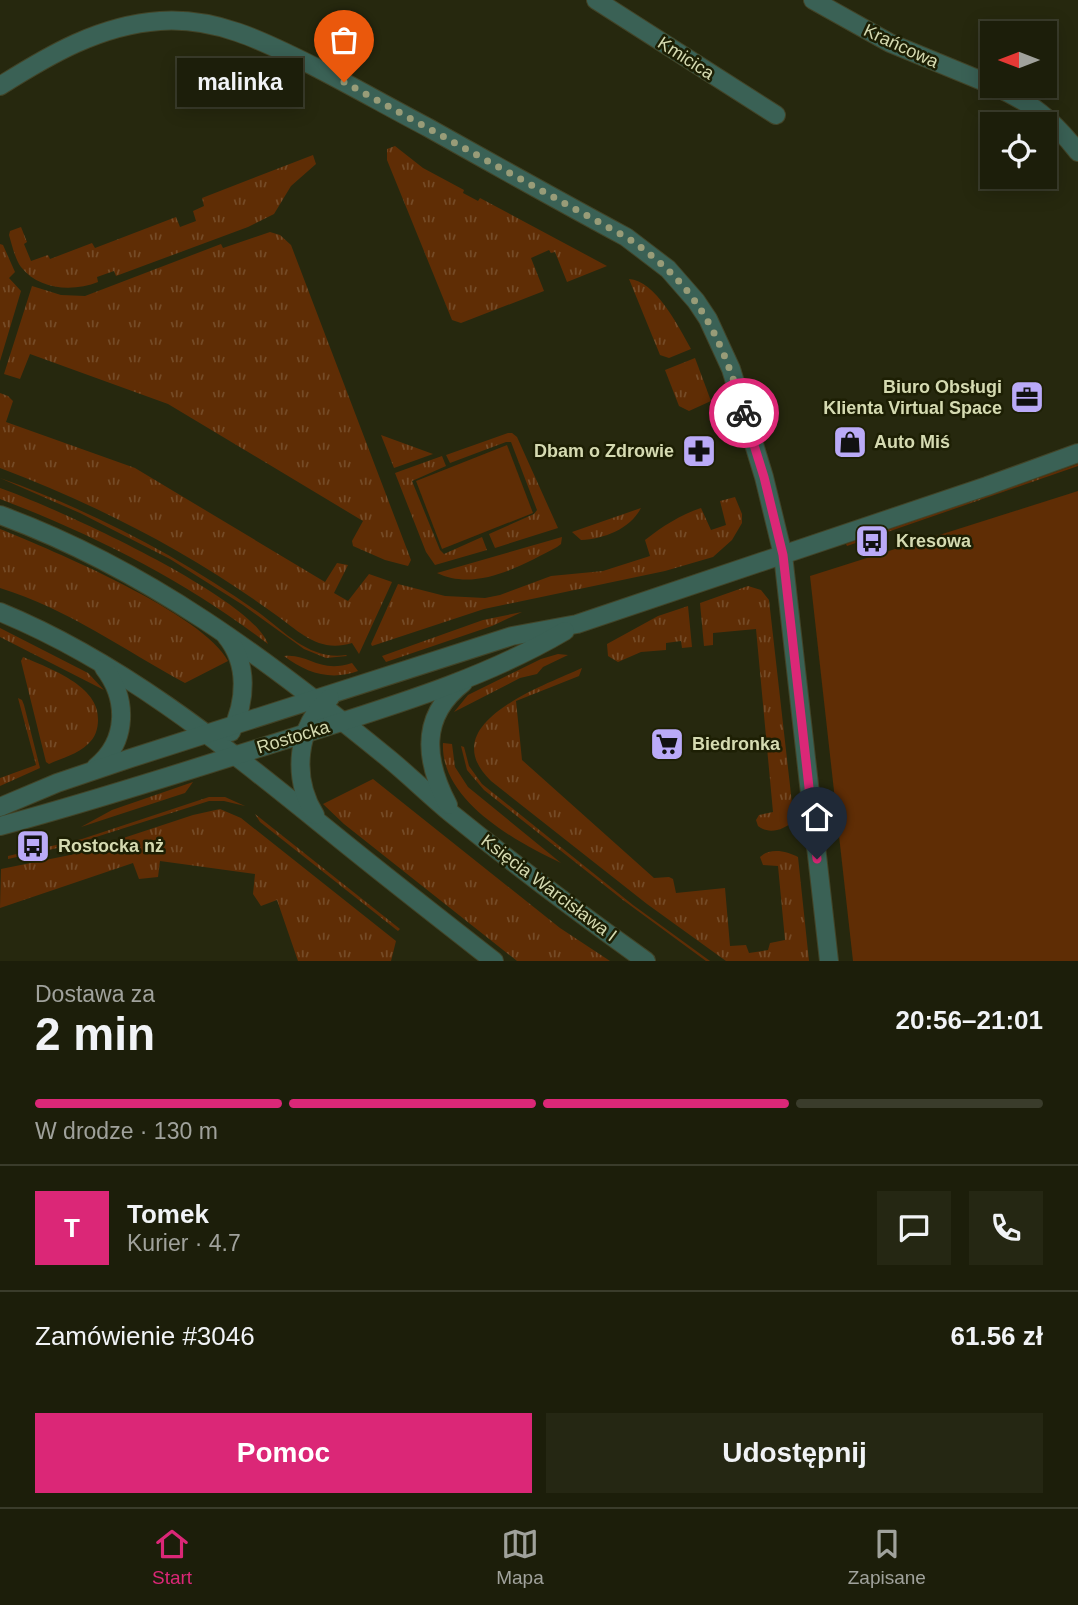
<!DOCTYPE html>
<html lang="pl">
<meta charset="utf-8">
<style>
:root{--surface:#1c1e0a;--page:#252713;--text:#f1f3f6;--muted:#a0a29c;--line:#3a3c2b;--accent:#db2777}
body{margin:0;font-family:Helvetica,sans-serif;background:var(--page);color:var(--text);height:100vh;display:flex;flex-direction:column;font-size:26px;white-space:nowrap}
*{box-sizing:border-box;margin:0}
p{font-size:23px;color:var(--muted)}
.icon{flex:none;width:38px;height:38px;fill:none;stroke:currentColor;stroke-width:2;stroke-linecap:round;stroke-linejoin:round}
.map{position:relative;height:961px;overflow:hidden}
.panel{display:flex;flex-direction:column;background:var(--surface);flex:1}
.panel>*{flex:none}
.needle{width:46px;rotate:270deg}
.buttons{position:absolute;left:980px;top:21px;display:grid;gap:14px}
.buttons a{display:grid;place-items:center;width:77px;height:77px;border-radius:0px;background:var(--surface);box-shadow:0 4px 18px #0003,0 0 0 2px var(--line);font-size:35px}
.pin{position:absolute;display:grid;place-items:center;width:60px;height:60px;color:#fff;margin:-72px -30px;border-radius:50% 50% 50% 0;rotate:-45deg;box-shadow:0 0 7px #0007}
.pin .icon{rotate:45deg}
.courier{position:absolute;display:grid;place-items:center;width:70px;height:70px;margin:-35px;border:5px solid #db2777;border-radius:50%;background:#fff;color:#222;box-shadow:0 2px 9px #0007}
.bubble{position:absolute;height:49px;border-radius:0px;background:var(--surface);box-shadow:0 4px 18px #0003,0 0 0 2px var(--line);font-size:23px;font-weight:700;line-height:49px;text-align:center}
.head em{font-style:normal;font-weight:700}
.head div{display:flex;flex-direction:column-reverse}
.head{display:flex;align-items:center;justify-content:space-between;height:119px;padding:0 35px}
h1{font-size:46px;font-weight:700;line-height:52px}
.bar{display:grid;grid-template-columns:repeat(4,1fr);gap:10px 7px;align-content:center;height:84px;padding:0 35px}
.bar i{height:9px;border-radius:5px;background:var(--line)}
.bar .current{background:var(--accent)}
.bar p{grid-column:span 4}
.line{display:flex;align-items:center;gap:18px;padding:0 35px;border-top:2px solid var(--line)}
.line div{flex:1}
.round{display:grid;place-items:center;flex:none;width:74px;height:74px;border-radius:0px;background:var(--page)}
.cta{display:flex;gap:14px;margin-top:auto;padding:14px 35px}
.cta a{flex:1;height:80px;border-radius:0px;background:var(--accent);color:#fff;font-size:28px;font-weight:700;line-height:80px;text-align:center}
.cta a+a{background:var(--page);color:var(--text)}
.tabs{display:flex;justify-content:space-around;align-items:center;height:98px;border-top:2px solid var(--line);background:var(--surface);font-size:19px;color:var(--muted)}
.tabs a{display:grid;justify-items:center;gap:4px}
.tabs .current{color:var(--accent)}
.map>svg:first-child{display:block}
.grass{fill:url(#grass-tufts)}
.pitch{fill:#5f2d05}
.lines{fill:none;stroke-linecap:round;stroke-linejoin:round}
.minor-casing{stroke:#424428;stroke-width:20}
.minor{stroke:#3a6155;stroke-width:18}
.done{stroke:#989c78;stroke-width:7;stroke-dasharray:0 12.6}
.route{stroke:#db2777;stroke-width:9}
.labels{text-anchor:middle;stroke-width:5;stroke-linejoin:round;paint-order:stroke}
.street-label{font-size:18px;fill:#d5dab1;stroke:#1d1f04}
.poi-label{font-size:18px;font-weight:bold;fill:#d5dab1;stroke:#1d1f04;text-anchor:start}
</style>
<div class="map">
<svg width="1078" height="961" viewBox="0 0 1078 961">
<defs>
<pattern id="grass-tufts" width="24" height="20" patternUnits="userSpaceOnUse" patternTransform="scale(1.75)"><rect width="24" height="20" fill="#5f2d05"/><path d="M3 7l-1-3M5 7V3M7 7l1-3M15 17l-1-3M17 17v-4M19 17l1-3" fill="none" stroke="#754b27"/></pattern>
</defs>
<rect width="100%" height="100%" fill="#26280e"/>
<g class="grass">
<path d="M395,146L423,168L464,190L463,193L478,201L480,198L607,266L567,282L555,252L551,253L549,250L531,258L544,291L461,323L452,320L387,160V149Z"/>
<path d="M313,155L316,164L291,186L274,214L248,227L116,276L114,271L97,277L98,282C73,292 39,290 21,267C15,259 12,245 9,235L10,231L21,227L27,242L24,244L31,261L48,255L50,259L92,243L95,248L176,217L180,227L196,221L193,211L204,206L202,198Z"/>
<path d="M270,232L280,235L291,245L411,560L408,566L385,560L353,546L352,541L363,521L168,404L30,354L20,379L4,374L32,286L61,295L85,296L221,244L223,248Z"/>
<path d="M0,244L3,245L15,272L9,278L21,291L0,361Z"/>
<path d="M629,279C655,280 679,327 691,349L669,358L660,355Z"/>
<path d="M695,358L711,401L689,411L679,406L665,370Z"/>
<path d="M0,393L8,396L13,401L6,422L135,468L325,582L337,563L348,565L334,593L348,601L369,574L392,582L359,654L352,643C319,653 301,633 276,615C191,553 98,505 0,468Z"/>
<path d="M508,433H512L517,437L558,528L495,548L489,534L534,514L537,510L511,442H506L450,463L446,455Z"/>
<path d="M381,435L433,454L394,468Z"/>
<path d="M442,456L446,466L412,481L440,550L444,554L482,537L487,550L435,565L426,552L395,473Z"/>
<path d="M1078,464V466L847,546L846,544Z"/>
<path d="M0,478C93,511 182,558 262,615C288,635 311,660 346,655L347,656L326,658L304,649L243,605L170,559L80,513Z"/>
<path d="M0,488C52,506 251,596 268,644C187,582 95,535 0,499Z"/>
<path d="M735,497L742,514V523L732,540L713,557L665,571L484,609L372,646L371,644L398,584L445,596L485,598L500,595L551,576L603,571L650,556L645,540C663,526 680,515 701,508L711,530L726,525L720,501Z"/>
<path d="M641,508C630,529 604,539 581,540L572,532Z"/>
<path d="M0,529C52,550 204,614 228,661L185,683C124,650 68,609 0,588Z"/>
<path d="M562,537L561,544L557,547C523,565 476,592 437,573Z"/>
<path d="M748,586L761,590L769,600L794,821C783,830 769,835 758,826L756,820L759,815L773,812L756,629L713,633V645L704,646L700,603Z"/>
<path d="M688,606L692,647L682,648L681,641L666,643V650L641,652L618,662L608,656L607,644L658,616Z"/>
<path d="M522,612L492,626L386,662L382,656L483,620Z"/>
<path d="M0,628L88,673L104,690L0,637Z"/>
<path d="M558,654L568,655L543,667L537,674L520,678L454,712L468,695L476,691L541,659Z"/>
<path d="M284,656C309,653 319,674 352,663L358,671C331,681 306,673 284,656Z"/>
<path d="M23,657C49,668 100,686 98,720C98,729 95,738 88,744C78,754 62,758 49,764L46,762L21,661Z"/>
<path d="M582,668L579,676L516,701L522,760L654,878L669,877L673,879L676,893L725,888L730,946L746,945L749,953L768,950L770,943L785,940L778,866L763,865L760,857C770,847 787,851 798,857L809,961H726L647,904L491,781C432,724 543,686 582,668Z"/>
<path d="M18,698L22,700L24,705L40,768L0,786V778L36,765Z"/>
<path d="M443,743L452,744L455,767L468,787L561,863C516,842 440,800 443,743Z"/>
<path d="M461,746L464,747L469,766L482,784L633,905L710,961H706L623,900L484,790L467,770Z"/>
<path d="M373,779L560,928L610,961H517L344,824L323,804Z"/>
<path d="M193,782L185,793L81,827L112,810Z"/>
<path d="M209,797H225L245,806L224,801H209L71,845L8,859V856L82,839Z"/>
<path d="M220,809L241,818L396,941L391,961H298L277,900L261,906L253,894L255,874L160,861L158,877L139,879L133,863L0,908L1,869L75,854L193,815Z"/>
<path d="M255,814L400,929L398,931L260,822Z"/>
</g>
<g class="pitch">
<path d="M507,445L533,513L442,549L416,481Z"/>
<path d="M1078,491V961H853L810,576Z"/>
</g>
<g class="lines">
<g class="minor-casing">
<g id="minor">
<path d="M596,0L776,115"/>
<path d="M813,0L890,43L992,85"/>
<path d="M0,86C49,55 100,25 160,21C217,17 265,42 315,67C352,86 389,107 427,127C493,164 559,201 626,237L668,269L696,301L708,319L731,369L764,477L783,555L829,961"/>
<path d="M994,86C1032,103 1052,119 1078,152"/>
<path d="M0,515C147,569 268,660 388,758C410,776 430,796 452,814C515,865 580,914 646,961"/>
<path d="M0,612C124,663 228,749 331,832C385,876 439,918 494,961"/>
<path d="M226,636C249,664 246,702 231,732"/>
<path d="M96,767C128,741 128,699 104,668"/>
<path d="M448,805C425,761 419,717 463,683"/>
<path d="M0,807L57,783L128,759L512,636L577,624L987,486L1078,453"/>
<path d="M315,815C292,778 296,726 330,698"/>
<path d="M0,826C98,800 195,768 291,738C384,708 480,681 565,631"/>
</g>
</g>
<use href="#minor" class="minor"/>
</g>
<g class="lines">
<path class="done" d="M344,82L626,237C697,284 720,333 744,413"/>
<path class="route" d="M744,413L764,477L783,555L817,859"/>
</g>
<defs>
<g id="office-square" transform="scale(1.75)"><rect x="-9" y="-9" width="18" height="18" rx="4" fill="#baaaf7" stroke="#1d1f04"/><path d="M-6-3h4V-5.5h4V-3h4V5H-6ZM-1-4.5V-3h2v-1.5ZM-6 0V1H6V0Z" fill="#111"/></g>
<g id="shop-square" transform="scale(1.75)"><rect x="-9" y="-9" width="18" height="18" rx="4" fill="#baaaf7" stroke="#1d1f04"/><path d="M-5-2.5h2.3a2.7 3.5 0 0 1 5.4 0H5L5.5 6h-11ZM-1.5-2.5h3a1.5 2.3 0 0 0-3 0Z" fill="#111"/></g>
<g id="pharmacy-square" transform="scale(1.75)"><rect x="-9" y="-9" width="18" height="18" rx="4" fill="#baaaf7" stroke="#1d1f04"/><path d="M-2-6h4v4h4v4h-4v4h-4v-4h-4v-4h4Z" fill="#111"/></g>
<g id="bus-square" transform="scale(1.75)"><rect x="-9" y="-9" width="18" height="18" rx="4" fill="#baaaf7" stroke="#1d1f04"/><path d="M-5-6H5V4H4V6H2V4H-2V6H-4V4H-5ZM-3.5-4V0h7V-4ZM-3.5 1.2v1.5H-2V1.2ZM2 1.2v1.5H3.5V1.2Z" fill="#111"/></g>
<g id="supermarket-square" transform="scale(1.75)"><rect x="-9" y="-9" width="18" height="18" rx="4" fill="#baaaf7" stroke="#1d1f04"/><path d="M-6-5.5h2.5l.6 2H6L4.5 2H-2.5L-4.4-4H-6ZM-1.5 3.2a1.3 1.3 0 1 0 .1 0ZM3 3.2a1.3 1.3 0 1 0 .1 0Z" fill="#111"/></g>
</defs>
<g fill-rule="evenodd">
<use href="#office-square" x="1027" y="397"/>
<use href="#shop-square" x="850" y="442"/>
<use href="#pharmacy-square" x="699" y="451"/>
<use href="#bus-square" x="872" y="541"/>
<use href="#supermarket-square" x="667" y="744"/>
<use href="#bus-square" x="33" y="846"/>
</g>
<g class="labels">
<g class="street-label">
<text transform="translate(901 46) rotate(25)" y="6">Krańcowa</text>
<text transform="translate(686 58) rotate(33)" y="6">Kmicica</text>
<text transform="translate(293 737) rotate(-17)" y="6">Rostocka</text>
<text transform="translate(549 888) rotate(37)" y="6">Księcia Warcisława I</text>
</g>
<g class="poi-label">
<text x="1002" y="393" text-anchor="end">Biuro Obsługi<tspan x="1002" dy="21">Klienta Virtual Space</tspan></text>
<text x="874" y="448">Auto Miś</text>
<text x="674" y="457" text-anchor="end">Dbam o Zdrowie</text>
<text x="896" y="547">Kresowa</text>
<text x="692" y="750">Biedronka</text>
<text x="58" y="852">Rostocka nż</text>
</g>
</g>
</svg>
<div class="buttons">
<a><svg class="needle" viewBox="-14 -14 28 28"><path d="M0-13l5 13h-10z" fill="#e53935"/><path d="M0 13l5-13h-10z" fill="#a0a29c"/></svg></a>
<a><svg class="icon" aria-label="locate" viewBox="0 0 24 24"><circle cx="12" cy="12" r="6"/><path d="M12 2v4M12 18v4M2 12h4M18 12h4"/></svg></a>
</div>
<div class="pin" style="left:344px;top:82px;background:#ea580c"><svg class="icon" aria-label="bag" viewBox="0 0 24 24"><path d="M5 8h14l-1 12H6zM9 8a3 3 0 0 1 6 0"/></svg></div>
<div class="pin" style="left:817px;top:859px;background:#1f2937"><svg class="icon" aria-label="home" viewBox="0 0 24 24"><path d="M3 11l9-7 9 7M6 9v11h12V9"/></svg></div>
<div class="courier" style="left:744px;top:413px"><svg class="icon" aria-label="bike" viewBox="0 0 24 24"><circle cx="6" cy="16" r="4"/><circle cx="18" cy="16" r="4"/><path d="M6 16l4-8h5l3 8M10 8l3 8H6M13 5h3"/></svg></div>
<div class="bubble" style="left:177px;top:58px;width:126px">malinka</div>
</div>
<section class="panel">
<div class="head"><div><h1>2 min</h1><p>Dostawa za</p></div><em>20:56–21:01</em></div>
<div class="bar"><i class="current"></i><i class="current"></i><i class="current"></i><i></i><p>W drodze · 130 m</p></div>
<div class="line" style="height:126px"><b class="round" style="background:var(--accent);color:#fff">T</b><div><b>Tomek</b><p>Kurier · 4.7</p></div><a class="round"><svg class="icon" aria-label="chat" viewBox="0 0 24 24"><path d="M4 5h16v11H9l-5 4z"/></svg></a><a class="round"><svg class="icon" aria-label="phone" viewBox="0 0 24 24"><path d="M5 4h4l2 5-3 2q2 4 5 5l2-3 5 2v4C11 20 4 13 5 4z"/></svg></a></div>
<div class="line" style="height:91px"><div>Zamówienie #3046</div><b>61.56 zł</b></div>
<div class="cta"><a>Pomoc</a><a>Udostępnij</a></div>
</section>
<nav class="tabs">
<a class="current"><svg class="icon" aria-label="home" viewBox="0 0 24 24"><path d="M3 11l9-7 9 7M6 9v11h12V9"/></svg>Start</a>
<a><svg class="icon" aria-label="map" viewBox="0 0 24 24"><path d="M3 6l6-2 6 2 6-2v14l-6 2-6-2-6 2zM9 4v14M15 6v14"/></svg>Mapa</a>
<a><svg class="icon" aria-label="saved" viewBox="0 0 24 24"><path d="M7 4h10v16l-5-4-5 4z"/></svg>Zapisane</a>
</nav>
